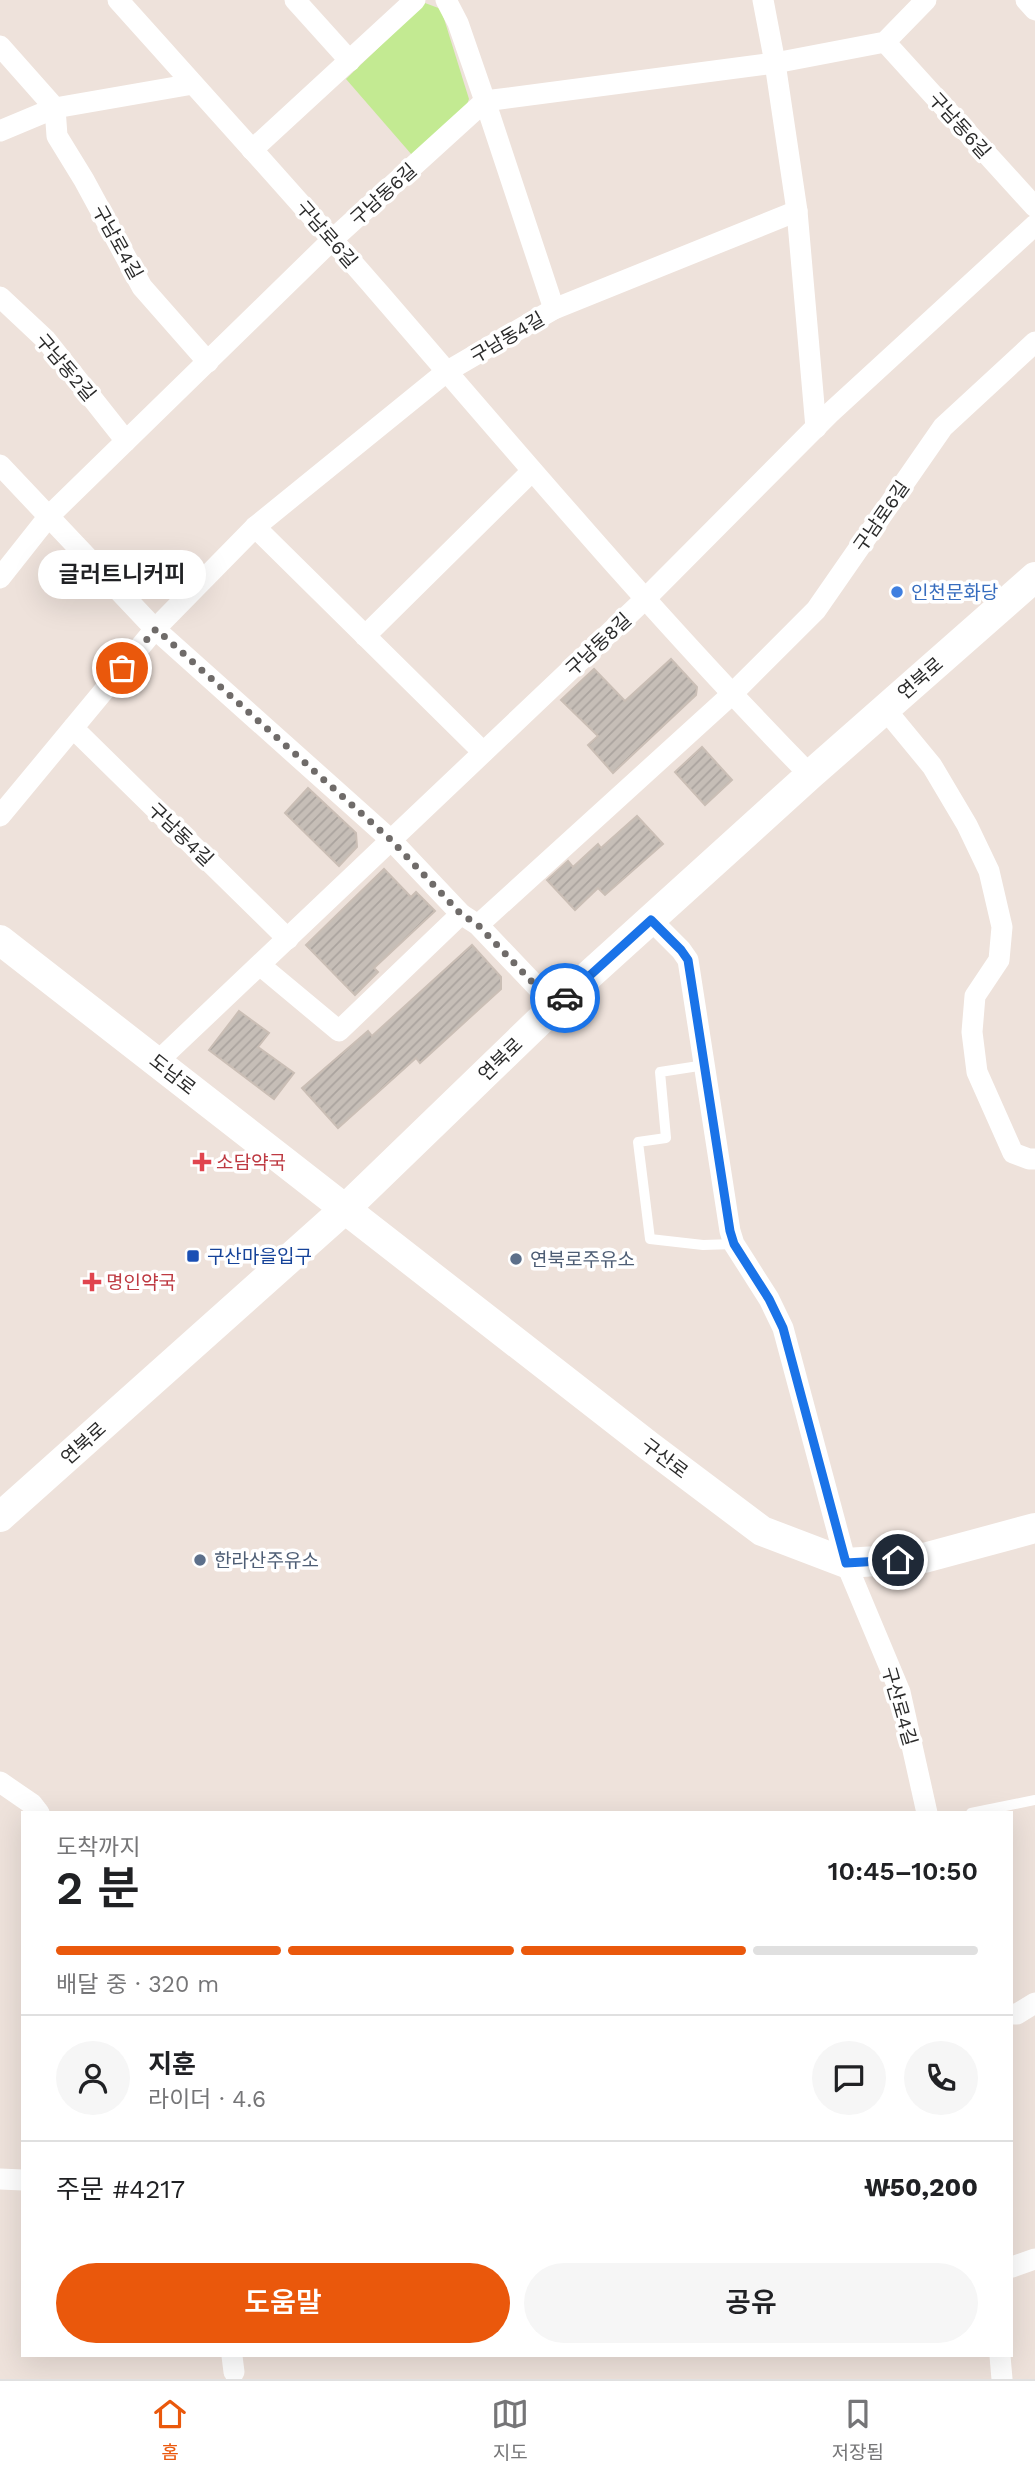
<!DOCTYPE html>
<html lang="ko">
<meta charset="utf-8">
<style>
:root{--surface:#fff;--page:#f6f6f6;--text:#202124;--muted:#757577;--line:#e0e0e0;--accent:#ea580c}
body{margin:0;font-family:"Work Sans","Noto Sans KR",sans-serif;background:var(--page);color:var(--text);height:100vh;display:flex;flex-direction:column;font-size:26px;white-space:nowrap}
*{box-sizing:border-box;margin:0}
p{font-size:23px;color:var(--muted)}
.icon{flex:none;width:38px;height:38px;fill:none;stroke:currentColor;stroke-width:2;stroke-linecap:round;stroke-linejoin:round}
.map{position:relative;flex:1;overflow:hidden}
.drawer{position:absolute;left:21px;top:1811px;width:992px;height:546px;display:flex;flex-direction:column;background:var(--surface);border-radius:0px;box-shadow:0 7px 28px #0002}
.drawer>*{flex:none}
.pin{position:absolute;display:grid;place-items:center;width:60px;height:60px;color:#fff;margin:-30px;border:4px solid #fff;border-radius:50%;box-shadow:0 2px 7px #0007}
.courier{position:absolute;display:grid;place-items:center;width:70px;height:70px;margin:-35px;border:5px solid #1a73e8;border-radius:50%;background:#fff;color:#222;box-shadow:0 2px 9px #0007}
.bubble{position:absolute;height:49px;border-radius:24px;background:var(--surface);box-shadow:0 7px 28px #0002;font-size:23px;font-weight:600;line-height:49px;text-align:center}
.headline em{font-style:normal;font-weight:600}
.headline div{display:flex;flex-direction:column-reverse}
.headline{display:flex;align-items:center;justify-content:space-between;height:119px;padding:0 35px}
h1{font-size:46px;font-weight:600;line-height:52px}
.bar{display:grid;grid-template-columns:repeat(4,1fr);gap:10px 7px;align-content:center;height:84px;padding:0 35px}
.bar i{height:9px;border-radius:5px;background:var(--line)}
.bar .current{background:var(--accent)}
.bar p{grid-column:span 4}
.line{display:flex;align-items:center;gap:18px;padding:0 35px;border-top:2px solid var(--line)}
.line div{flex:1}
.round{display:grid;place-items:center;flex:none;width:74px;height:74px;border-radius:37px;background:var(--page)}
.button{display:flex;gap:14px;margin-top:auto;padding:14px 35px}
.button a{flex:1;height:80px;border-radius:42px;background:var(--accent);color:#fff;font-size:28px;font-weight:600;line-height:80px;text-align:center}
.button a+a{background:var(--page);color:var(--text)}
.tabs{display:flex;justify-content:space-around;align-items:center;height:98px;border-top:2px solid var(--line);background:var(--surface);font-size:19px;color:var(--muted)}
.tabs a{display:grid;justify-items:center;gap:4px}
.tabs .current{color:var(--accent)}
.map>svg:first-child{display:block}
.green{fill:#c3ea92}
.building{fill:url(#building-hatch);stroke:#cabeb5;stroke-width:2}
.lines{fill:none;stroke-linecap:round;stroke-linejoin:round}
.lane{stroke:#fff;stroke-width:10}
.street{stroke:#fff;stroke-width:21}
.secondary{stroke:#fff;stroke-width:30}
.done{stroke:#6f6b69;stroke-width:7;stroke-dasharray:0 12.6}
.route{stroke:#1a73e8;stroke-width:9}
.shop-dot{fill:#3f7fe0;stroke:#fff;stroke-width:2.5}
.health-dot{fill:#e0444e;stroke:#fff;stroke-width:2.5}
.transit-dot{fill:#1a4fb4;stroke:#fff;stroke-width:2.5}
.service-dot{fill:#5c6f8a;stroke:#fff;stroke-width:2.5}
.labels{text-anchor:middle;stroke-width:7;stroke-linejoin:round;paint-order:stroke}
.street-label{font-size:19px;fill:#2b2b2b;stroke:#fff}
.shop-label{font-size:19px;fill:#366cbe;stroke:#fff;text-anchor:start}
.health-label{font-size:19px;fill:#be3a42;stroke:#fff;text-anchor:start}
.transit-label{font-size:19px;fill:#164399;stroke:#fff;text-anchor:start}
.service-label{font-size:19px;fill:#4e5e75;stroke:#fff;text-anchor:start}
</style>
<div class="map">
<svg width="1035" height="2379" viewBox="0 0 1035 2379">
<defs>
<pattern id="building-hatch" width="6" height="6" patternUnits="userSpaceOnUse" patternTransform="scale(1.75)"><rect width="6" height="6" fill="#c6beb7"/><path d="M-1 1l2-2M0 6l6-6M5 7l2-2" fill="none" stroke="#aaa39e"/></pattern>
</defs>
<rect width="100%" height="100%" fill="#eee2db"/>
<path class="green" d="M425,3L441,9L469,99L465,110L412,155L346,79Z"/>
<g class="building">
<path d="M671,659L697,687L696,695L613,773L588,745L598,736L561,700L594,669L625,701Z"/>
<path d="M702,747L732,780L705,805L675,772Z"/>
<path d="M308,788L356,833L357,847L339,866L285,813Z"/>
<path d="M637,816L663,844L605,895L598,888L575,910L547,880L568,861L573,867L598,844L601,848Z"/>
<path d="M384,869L411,897L416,892L435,911L374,968L378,972L355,995L306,945Z"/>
<path d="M472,945L501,977V989L420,1063L416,1058L338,1128L302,1088L368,1031L372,1036Z"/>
<path d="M239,1011L269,1033L258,1047L294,1073L274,1099L209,1050Z"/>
</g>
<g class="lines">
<g class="lane">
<path d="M705,1065L660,1072L666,1138L638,1142L650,1239L703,1245L734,1244"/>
<path d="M971,1813L1035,1800"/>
</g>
<g class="street">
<path d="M118,0C205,97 293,194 379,293C520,456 659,621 810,775"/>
<path d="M295,0L350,61"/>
<path d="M446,0L458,23L485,101L554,309"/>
<path d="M763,0L775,63L797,211L816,428"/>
<path d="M1026,0L1035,10"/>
<path d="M885,42L1035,207"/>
<path d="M0,46L55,108L193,84"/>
<path d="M0,131L55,108L57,136L84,180L142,287L208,362"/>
<path d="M252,150L415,0"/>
<path d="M0,297L46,340L126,441"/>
<path d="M0,465L155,629L391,840L461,914L478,925L555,1006"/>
<path d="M255,527L483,752"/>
<path d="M0,578L49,516L332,240L485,101L775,63L885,42L926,0"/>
<path d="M365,636L532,471"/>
<path d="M885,709L932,766L967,825L989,871L1002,927L999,960L975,996L972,1032L977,1072L1013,1153L1029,1159H1035"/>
<path d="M73,728L288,939"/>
<path d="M0,816L155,629L255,527L446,372L554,309L797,211"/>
<path d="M651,920L681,950L688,960L730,1231L734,1244L769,1299L783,1328L846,1563L900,1692L927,1813"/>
<path d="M478,925L731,695L816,610L943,427L1035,342"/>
<path d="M261,966L339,1031L461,914"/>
<path d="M157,1062L644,600L829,414L1035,225"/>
<path d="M0,1782L32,1804L39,1813"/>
<path d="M1012,2014H1017L1035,2003"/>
<path d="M0,2179L23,2180"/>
<path d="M1012,2267L1035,2259"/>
<path d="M232,2356L234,2372"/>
<path d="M1000,2356L1002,2379"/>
</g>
<g class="secondary">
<path d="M0,940L649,1446L762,1531L846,1563L924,1558L1035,1528"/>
<path d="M0,1517L346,1208L555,1006L810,775L1035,577"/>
</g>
</g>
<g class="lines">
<path class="done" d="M122,668L156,629L391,840L461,914L478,925L555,1006L565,998"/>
<path class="route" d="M565,998L651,920L681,950L688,960L730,1231L734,1244L769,1299L783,1328L846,1563L898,1560"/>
</g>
<circle class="shop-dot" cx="897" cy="592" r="7"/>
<g class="health-dot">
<path d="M198.5 1151.5h7v7h7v7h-7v7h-7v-7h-7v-7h7z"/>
<path d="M88.5 1271.5h7v7h7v7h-7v7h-7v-7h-7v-7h7z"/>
</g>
<rect class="transit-dot" x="186" y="1249" width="14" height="14" rx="3.5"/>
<g class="service-dot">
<circle cx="516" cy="1259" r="7"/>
<circle cx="200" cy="1560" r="7"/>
</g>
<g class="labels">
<g class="street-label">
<text transform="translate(960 125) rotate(48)" y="7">구남동6길</text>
<text transform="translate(383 194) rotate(-42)" y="7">구남동6길</text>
<text transform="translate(327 234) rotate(49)" y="7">구남로6길</text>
<text transform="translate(118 242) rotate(61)" y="7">구남로4길</text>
<text transform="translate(507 337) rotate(-30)" y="7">구남동4길</text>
<text transform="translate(66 367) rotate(50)" y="7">구남동2길</text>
<text transform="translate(881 516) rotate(-55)" y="7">구남로6길</text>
<text transform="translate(598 644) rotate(-43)" y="7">구남동8길</text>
<text transform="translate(920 678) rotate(-41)" y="7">연북로</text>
<text transform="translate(181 834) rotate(44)" y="7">구남동4길</text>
<text transform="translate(500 1059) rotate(-44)" y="7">연북로</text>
<text transform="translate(173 1074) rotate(38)" y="7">도남로</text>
<text transform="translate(83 1443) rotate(-42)" y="7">연북로</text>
<text transform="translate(665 1458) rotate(37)" y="7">구산로</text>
<text transform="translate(900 1706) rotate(74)" y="7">구산로4길</text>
</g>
<g class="shop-label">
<text x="911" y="599">인천문화당</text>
</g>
<g class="health-label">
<text x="216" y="1169">소담약국</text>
<text x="106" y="1289">명인약국</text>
</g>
<g class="transit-label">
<text x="207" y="1263">구산마을입구</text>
</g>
<g class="service-label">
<text x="530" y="1266">연북로주유소</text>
<text x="214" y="1567">한라산주유소</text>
</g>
</g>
</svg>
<div class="pin" style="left:122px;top:668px;background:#ea580c"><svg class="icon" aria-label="bag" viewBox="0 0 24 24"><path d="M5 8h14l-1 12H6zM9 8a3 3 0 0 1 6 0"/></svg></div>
<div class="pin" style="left:898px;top:1560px;background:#1f2937"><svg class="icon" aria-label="home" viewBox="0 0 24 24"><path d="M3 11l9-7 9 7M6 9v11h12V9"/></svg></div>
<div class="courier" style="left:565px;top:998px"><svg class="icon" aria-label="car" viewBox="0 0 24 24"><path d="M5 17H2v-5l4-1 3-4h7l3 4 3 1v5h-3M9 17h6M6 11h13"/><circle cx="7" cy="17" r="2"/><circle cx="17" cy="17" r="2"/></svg></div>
<div class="bubble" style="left:38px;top:550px;width:168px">글러트니커피</div>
<section class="drawer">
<div class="headline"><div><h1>2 분</h1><p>도착까지</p></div><em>10:45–10:50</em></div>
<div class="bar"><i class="current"></i><i class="current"></i><i class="current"></i><i></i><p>배달 중 · 320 m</p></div>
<div class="line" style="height:126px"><a class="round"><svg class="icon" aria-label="person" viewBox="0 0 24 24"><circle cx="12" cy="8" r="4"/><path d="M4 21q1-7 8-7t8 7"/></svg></a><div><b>지훈</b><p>라이더 · 4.6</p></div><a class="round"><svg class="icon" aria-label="chat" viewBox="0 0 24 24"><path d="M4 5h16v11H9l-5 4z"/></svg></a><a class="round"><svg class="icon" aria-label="phone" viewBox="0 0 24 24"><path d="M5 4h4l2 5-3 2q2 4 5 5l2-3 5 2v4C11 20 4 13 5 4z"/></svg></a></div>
<div class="line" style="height:91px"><div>주문 #4217</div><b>₩50,200</b></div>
<div class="button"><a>도움말</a><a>공유</a></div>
</section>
</div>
<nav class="tabs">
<a class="current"><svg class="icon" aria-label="home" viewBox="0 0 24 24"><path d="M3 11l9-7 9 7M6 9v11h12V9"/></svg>홈</a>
<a><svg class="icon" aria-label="map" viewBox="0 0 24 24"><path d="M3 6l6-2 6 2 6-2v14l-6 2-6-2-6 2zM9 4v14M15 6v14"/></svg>지도</a>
<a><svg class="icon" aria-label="saved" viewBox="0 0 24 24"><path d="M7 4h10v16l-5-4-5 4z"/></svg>저장됨</a>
</nav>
